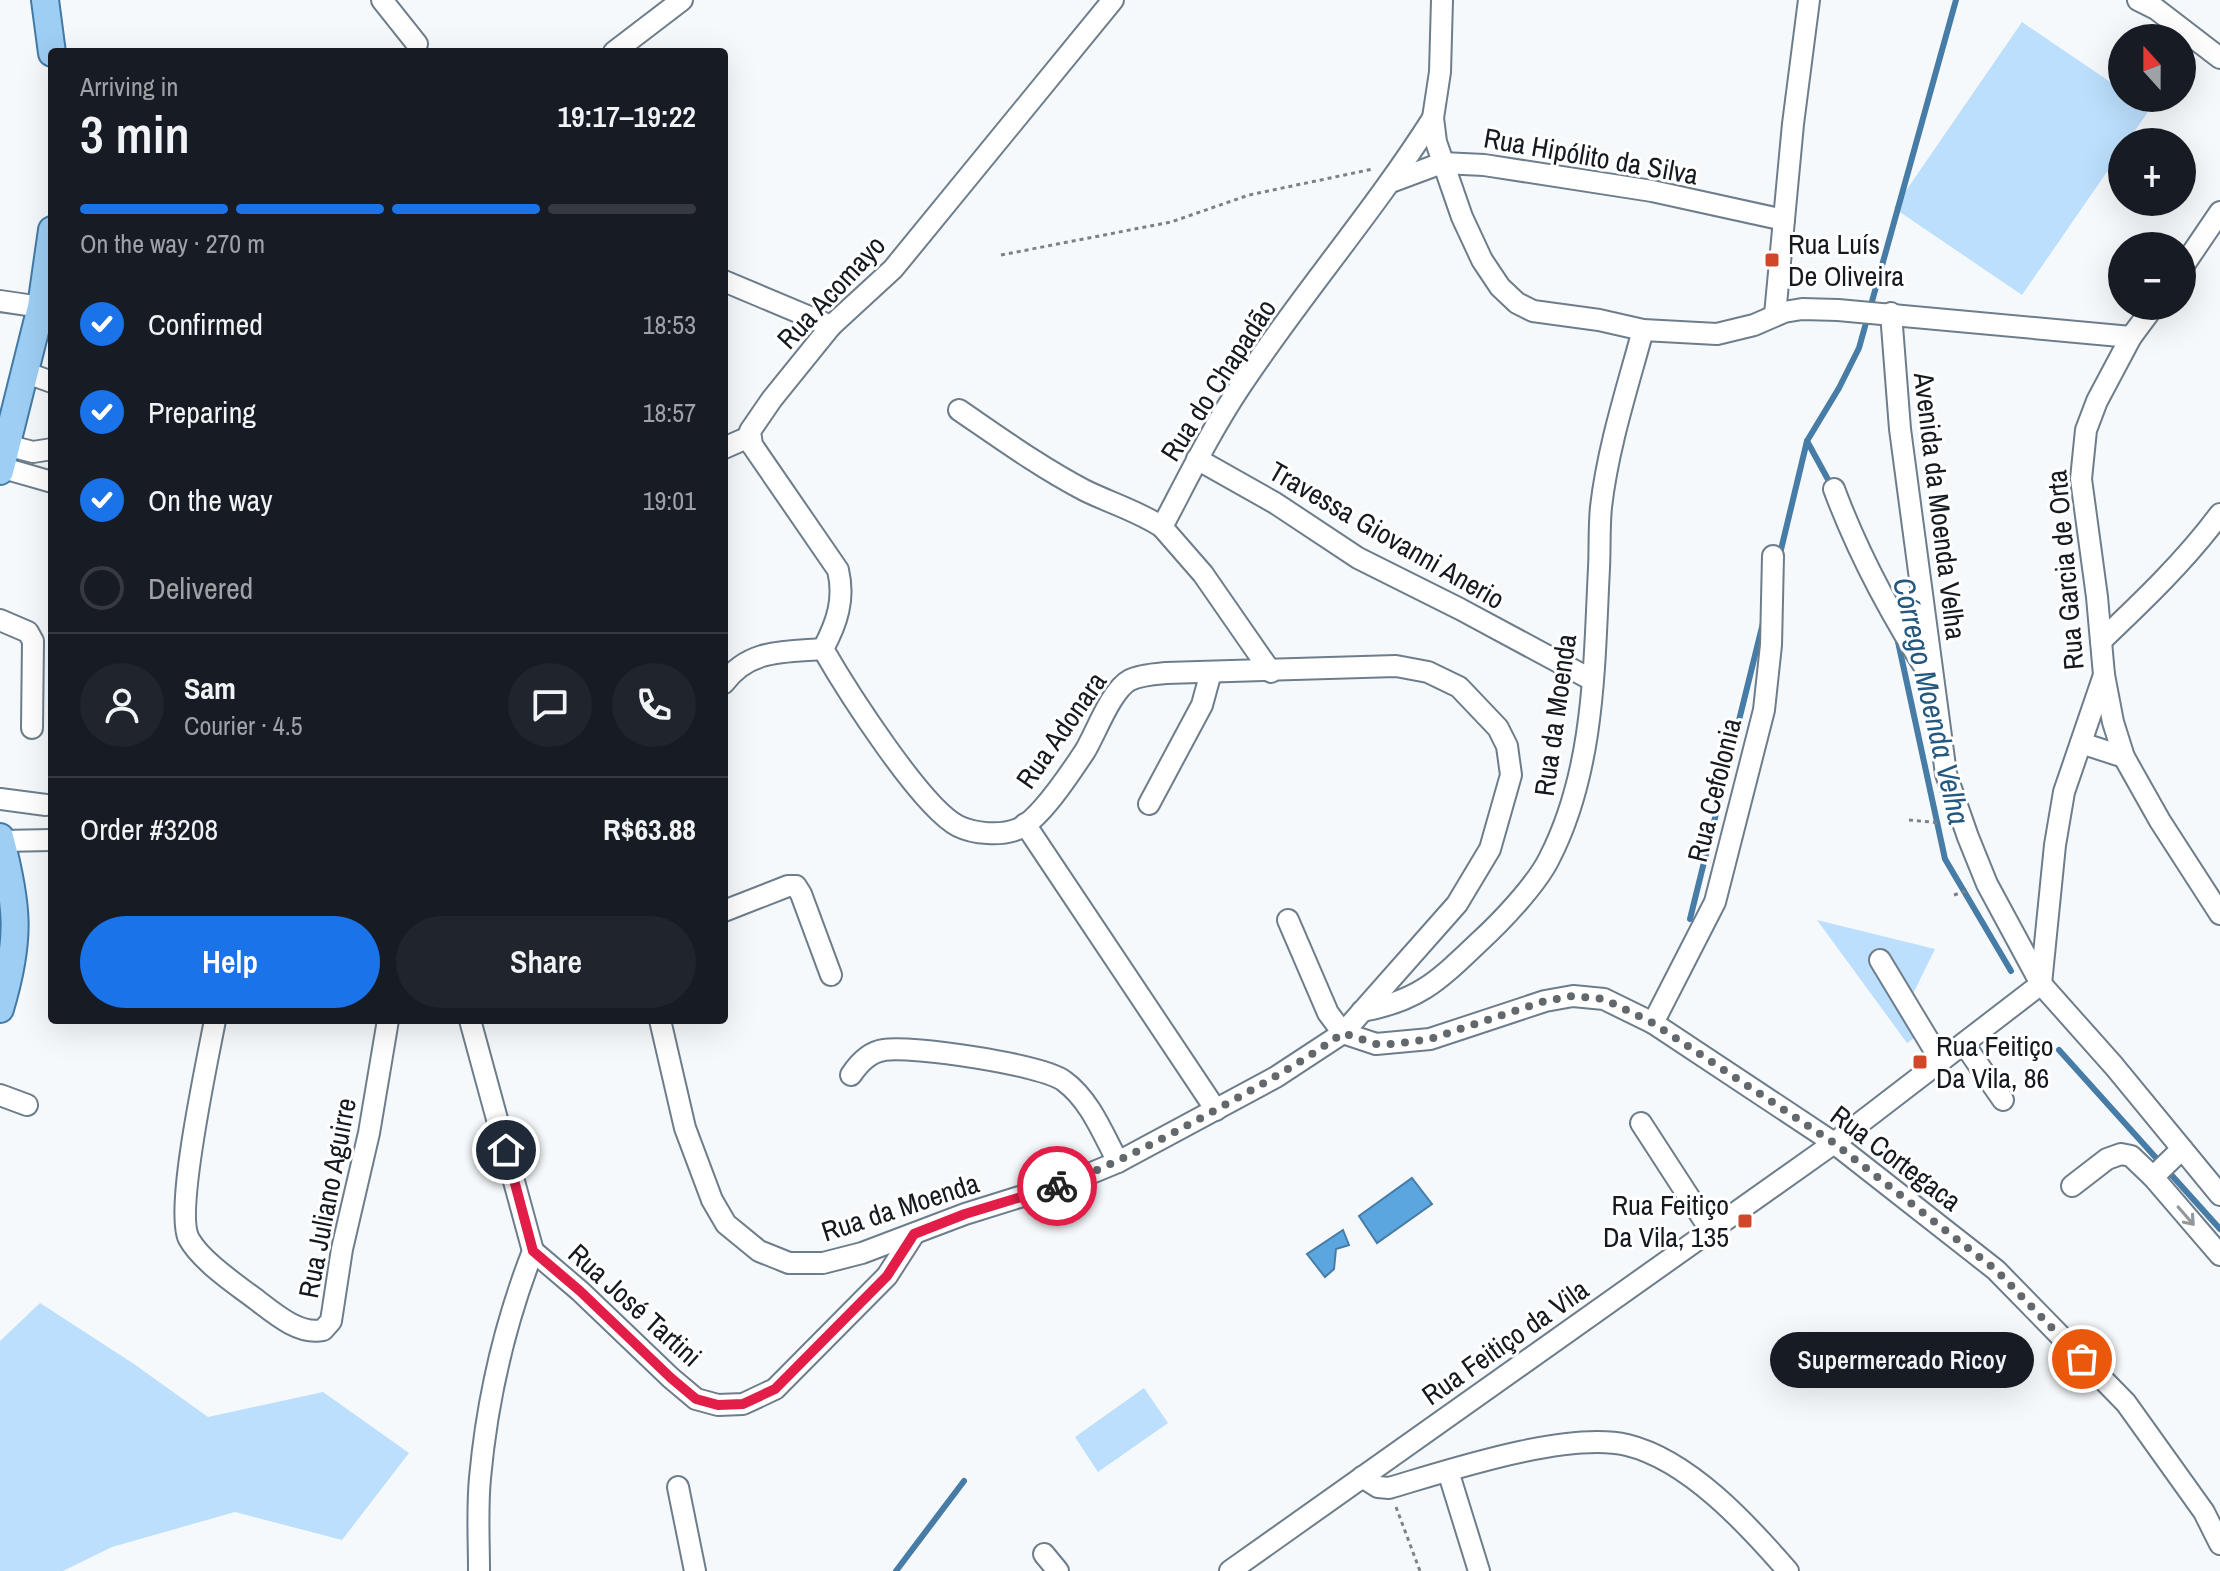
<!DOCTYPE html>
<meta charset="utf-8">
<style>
:root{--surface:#171b24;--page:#20242c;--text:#f1f3f6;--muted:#9ea1a6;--line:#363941;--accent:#1a73e8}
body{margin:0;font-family:"Archivo Narrow",sans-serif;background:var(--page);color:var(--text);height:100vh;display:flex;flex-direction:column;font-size:30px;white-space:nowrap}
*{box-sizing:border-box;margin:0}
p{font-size:26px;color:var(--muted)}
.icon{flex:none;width:44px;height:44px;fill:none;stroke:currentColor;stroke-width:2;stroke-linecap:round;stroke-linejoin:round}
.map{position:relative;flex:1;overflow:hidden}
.panel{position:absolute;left:48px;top:48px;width:680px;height:976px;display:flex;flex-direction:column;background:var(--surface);border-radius:8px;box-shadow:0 8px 32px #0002}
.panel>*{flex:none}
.needle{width:52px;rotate:339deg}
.buttons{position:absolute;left:2108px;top:24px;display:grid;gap:16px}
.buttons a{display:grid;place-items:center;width:88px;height:88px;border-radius:50%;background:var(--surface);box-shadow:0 8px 32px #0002;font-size:40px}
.pin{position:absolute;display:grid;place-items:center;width:68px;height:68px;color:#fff;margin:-34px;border:4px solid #fff;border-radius:50%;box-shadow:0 2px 8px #0007}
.courier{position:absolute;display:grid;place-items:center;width:80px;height:80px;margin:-40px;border:6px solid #e11d48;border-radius:50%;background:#fff;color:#222;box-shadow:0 2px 10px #0007}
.bubble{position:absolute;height:56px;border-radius:28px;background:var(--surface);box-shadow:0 8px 32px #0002;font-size:26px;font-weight:600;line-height:56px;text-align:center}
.head em{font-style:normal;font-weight:600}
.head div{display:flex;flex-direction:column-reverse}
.head{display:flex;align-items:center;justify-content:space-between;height:136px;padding:0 32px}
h1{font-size:52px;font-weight:600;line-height:60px}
.bar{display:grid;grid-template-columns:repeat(4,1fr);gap:12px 8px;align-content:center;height:96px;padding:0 32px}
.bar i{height:10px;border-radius:6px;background:var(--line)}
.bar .selected{background:var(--accent)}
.bar p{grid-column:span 4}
.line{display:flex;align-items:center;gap:20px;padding:0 32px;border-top:2px solid var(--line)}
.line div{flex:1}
.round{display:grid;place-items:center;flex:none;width:84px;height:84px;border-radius:42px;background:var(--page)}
ol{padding:0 32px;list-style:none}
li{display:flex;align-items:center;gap:24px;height:88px}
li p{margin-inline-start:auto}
li .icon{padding:8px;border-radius:50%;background:var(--accent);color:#fff;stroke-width:4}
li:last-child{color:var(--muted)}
li i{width:44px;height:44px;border:4px solid var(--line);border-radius:50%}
.action{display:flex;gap:16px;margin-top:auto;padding:16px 32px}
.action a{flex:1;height:92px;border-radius:48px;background:var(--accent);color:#fff;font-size:32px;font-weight:600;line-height:92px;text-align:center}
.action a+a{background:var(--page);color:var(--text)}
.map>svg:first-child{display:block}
.green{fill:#bbdffd}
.water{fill:#5ba6df;stroke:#467ca6;stroke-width:2}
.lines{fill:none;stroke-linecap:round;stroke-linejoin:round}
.stream{stroke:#467ca6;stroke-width:6}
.minor-casing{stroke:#6d7d8b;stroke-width:24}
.major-casing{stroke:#437aa5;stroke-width:30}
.path{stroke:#7c8185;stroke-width:3;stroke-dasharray:4 4;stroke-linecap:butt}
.minor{stroke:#fff;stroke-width:20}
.major{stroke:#9ecef4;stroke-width:26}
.oneway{stroke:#95989b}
.done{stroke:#63686d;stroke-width:8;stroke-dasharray:0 14.4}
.route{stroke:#e11d48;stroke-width:10}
.poi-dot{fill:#d1472a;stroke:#fff;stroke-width:3}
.labels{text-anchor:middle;stroke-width:6;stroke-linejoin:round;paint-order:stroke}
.street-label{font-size:28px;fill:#141a20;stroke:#fff}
.poi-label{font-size:28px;fill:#141a20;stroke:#fff;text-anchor:start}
.water-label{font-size:30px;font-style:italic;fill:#235981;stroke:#fff}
</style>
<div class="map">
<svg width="2220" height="1571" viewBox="0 0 2220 1571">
<rect width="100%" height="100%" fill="#f6f9fc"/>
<g class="green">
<path d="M2022,22L2122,90V98H2134L2150,109L2127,142H2122V150L2022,295L1894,208Z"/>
<path d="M1817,920L1935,949L1908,1004L1916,1037L1907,1043Z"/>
<path d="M40,1303L134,1364L208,1417L323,1392L409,1453L342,1540L235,1512L112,1547L63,1571H0V1341Z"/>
<path d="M1144,1388L1168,1423L1098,1472L1075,1437Z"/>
</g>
<g class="water">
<path d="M1412,1178L1432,1204L1377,1243L1359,1216Z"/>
<path d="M1343,1230L1349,1245L1336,1249L1334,1269L1325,1277L1307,1254Z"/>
</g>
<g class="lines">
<g class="stream">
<path d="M1831,485L1807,441L1839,388L1859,348L1956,0"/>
<path d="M1779,558L1807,441"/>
<path d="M1897,637L1945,859L2011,971"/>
<path d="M1690,919L1763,623"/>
<path d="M2059,1050L2220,1229"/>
<path d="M896,1571L964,1481"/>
</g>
<g class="minor-casing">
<g id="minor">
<path d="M382,0L417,44"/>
<path d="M1442,0L1440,72L1433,118L1436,142L1462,217L1482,260L1500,287L1517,303L1533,311L1599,320L1643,330L1717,334L1754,325L1784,312L1802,309L1838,310L2131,337"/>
<path d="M2138,0L2156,9L2220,58"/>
<path d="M614,52L682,0"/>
<path d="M1391,182L1442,163L1484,165L1652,191L1784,220"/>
<path d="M2182,268L2220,212"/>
<path d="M724,281L831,326"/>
<path d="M0,301L41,307"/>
<path d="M1891,313L1900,429L1946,774L1968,837L1987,884L2041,984L2114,1066L2220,1195"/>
<path d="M1775,315L1793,124L1809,0"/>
<path d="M24,372L52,382"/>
<path d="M959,410C1000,438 1040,467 1084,490C1110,503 1138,511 1162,527"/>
<path d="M6,445L33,452L52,449"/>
<path d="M724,448L749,437"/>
<path d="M1197,459L1275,503L1358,558L1460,609L1592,680"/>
<path d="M0,467L52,482"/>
<path d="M1834,489C1859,556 1892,617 1931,677"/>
<path d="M0,620L28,632L33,641L32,728"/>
<path d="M2101,641C2143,601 2185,561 2220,514"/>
<path d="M1271,672L1203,574L1162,527C1187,480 1210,432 1240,387C1301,295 1374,211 1433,118"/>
<path d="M2104,675L2113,722L2124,757L2160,821L2220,914"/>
<path d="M724,683C749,649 784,652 823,649"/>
<path d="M2081,743L2124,757"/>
<path d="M0,799L46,805"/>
<path d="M1149,804L1202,705L1211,672"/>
<path d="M1025,824L1216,1110"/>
<path d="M1,841L52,840"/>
<path d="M724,911L788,886H796L801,894L831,975"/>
<path d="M1288,920L1328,1013L1343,1033"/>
<path d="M1880,960L1941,1061"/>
<path d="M2041,984L2055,845L2064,792L2104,675L2097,597L2081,479L2086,430L2097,401L2131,337L2154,306"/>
<path d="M1362,1011C1419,1001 1439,980 1479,942C1501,922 1536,885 1549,859C1595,770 1594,665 1599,568C1600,548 1599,527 1601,507C1608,447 1627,389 1643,330"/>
<path d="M215,1020C208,1058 174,1212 189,1239C202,1262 237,1285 258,1301C276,1315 300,1335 323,1330L331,1321L342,1249L369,1133L388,1020"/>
<path d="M470,1020L533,1251"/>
<path d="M660,1020L685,1128L712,1200L726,1224L759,1251L789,1263H823L862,1253L965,1214L1077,1179L1118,1162L1276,1077L1343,1033L1457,904L1490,849L1511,775L1507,746L1498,728L1459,687L1428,672L1396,666L1166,673C1155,674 1140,675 1130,680C1111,690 1096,733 1085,751C1071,772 1040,820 1018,829C1001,836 974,834 958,826C921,807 846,689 823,649C837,623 845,599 838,570L752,445L750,431L772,399L831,326L893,269L1113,0"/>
<path d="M1653,1023L1715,902L1764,710L1771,645L1773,556"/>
<path d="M1343,1033L1376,1044L1430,1039L1545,1001L1573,996L1604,999L1653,1023L1834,1143L1996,1270L2126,1403L2204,1512L2220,1544"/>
<path d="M1964,1044L2003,1100"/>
<path d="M851,1075C859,1063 869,1052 884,1050C911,1045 1044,1065 1064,1081C1090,1100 1103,1134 1118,1162"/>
<path d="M0,1095L27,1105"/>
<path d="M1641,1123L1711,1231"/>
<path d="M2153,1177L2182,1149"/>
<path d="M2072,1186L2107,1159L2121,1154L2131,1156L2153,1177L2220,1255"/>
<path d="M533,1251L580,1291L671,1378L696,1399L718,1405L743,1404L775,1389L887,1276L914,1234"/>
<path d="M1448,1471L1479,1571"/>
<path d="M1362,1477L1378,1487L1389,1488C1450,1470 1567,1431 1627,1445C1689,1460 1748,1525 1788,1571"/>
<path d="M678,1487L695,1571"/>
<path d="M1044,1554L1058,1571"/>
<path d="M479,1571C479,1540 477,1509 480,1478C487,1401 505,1323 533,1251"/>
<path d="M1230,1571L1834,1143L2041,984"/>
</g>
</g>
<g class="major-casing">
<g id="major">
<path d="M45,0L52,53"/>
<path d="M0,471L41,307L52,230"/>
<path d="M0,837C18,906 21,939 0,1009"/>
</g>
</g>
<g class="path">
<path d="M1001,255L1171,222L1249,195L1373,169"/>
<path d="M1909,820L1941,823"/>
<path d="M1954,895L1969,890"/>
<path d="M1396,1507L1420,1571"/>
</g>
<use href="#minor" class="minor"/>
<use href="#major" class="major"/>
</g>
<defs><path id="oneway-shaft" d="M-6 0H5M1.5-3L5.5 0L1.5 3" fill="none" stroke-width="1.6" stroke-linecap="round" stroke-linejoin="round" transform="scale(2)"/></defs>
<use class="oneway" href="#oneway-shaft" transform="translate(2186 1216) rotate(49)"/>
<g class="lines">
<path class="done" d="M1057,1186C1112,1166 1162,1139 1212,1112C1257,1087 1301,1063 1343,1033L1376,1044H1395L1430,1039L1545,1001L1573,996L1604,999L1653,1023L1834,1143L1996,1270L2082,1359"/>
<path class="route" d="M506,1150L533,1251L580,1291L671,1378L696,1399L718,1405L743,1404L775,1389L887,1276L914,1234L965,1214L1057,1186"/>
</g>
<g class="poi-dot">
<rect x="1764" y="252" width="16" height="16" rx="4"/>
<rect x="1912" y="1054" width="16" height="16" rx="4"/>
<rect x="1737" y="1213" width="16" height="16" rx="4"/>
</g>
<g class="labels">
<g class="street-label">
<text transform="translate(1591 156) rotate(10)" y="10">Rua Hipólito da Silva</text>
<text transform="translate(831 292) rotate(-47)" y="10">Rua Acomayo</text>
<text transform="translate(1218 380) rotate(-57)" y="10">Rua do Chapadão</text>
<text transform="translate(1940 506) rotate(83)" y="10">Avenida da Moenda Velha</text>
<text transform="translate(1387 535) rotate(30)" y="10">Travessa Giovanni Anerio</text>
<text transform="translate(2065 570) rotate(-95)" y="10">Rua Garcia de Orta</text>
<text transform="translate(1555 715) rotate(-82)" y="10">Rua da Moenda</text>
<text transform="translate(1061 730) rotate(-55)" y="10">Rua Adonara</text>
<text transform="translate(1714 790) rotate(-76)" y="10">Rua Cefolonia</text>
<text transform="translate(1896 1158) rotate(37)" y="10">Rua Cortegaca</text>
<text transform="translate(327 1198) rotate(-79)" y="10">Rua Juliano Aguirre</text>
<text transform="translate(900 1207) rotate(-18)" y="10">Rua da Moenda</text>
<text transform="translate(635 1305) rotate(42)" y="10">Rua José Tartini</text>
<text transform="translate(1505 1342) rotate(-35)" y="10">Rua Feitiço da Vila</text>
</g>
<g class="poi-label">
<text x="1788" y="254">Rua Luís<tspan x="1788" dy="32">De Oliveira</tspan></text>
<text x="1936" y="1056">Rua Feitiço<tspan x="1936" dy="32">Da Vila, 86</tspan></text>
<text x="1729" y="1215" text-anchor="end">Rua Feitiço<tspan x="1729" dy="32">Da Vila, 135</tspan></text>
</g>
<g class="water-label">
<text transform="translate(1931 701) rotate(77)" y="10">Córrego Moenda Velha</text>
</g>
</g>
</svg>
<div class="buttons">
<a><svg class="needle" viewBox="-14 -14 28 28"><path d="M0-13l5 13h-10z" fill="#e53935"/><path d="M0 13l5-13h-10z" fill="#9ea1a6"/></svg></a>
<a>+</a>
<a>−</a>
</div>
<div class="pin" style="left:2082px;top:1359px;background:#ea580c"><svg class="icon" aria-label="bag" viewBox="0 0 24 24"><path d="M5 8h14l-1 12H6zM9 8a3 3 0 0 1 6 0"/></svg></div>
<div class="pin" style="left:506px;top:1150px;background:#1f2937"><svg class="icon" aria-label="home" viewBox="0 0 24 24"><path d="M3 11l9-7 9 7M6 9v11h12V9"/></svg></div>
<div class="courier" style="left:1057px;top:1186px"><svg class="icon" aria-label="bike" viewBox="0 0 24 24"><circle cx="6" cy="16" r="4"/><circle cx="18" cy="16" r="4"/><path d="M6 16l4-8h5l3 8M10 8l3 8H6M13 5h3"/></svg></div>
<div class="bubble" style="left:1770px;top:1332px;width:264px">Supermercado Ricoy</div>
<section class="panel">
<div class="head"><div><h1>3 min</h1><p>Arriving in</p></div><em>19:17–19:22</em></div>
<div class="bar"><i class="selected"></i><i class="selected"></i><i class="selected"></i><i></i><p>On the way · 270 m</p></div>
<ol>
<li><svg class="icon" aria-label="check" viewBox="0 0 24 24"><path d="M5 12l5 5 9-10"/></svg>Confirmed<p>18:53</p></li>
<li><svg class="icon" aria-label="check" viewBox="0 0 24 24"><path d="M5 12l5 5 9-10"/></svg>Preparing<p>18:57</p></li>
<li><svg class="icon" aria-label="check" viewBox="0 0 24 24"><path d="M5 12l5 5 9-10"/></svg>On the way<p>19:01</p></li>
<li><i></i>Delivered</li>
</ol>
<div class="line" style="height:144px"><a class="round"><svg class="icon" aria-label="person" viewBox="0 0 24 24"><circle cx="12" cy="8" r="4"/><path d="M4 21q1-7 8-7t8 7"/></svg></a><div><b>Sam</b><p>Courier · 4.5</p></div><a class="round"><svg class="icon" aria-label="chat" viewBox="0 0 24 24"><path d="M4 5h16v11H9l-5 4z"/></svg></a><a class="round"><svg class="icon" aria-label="phone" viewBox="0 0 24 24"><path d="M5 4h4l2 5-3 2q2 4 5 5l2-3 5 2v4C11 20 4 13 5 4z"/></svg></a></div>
<div class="line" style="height:104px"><div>Order #3208</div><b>R$63.88</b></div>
<div class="action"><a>Help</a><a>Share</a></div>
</section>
</div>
